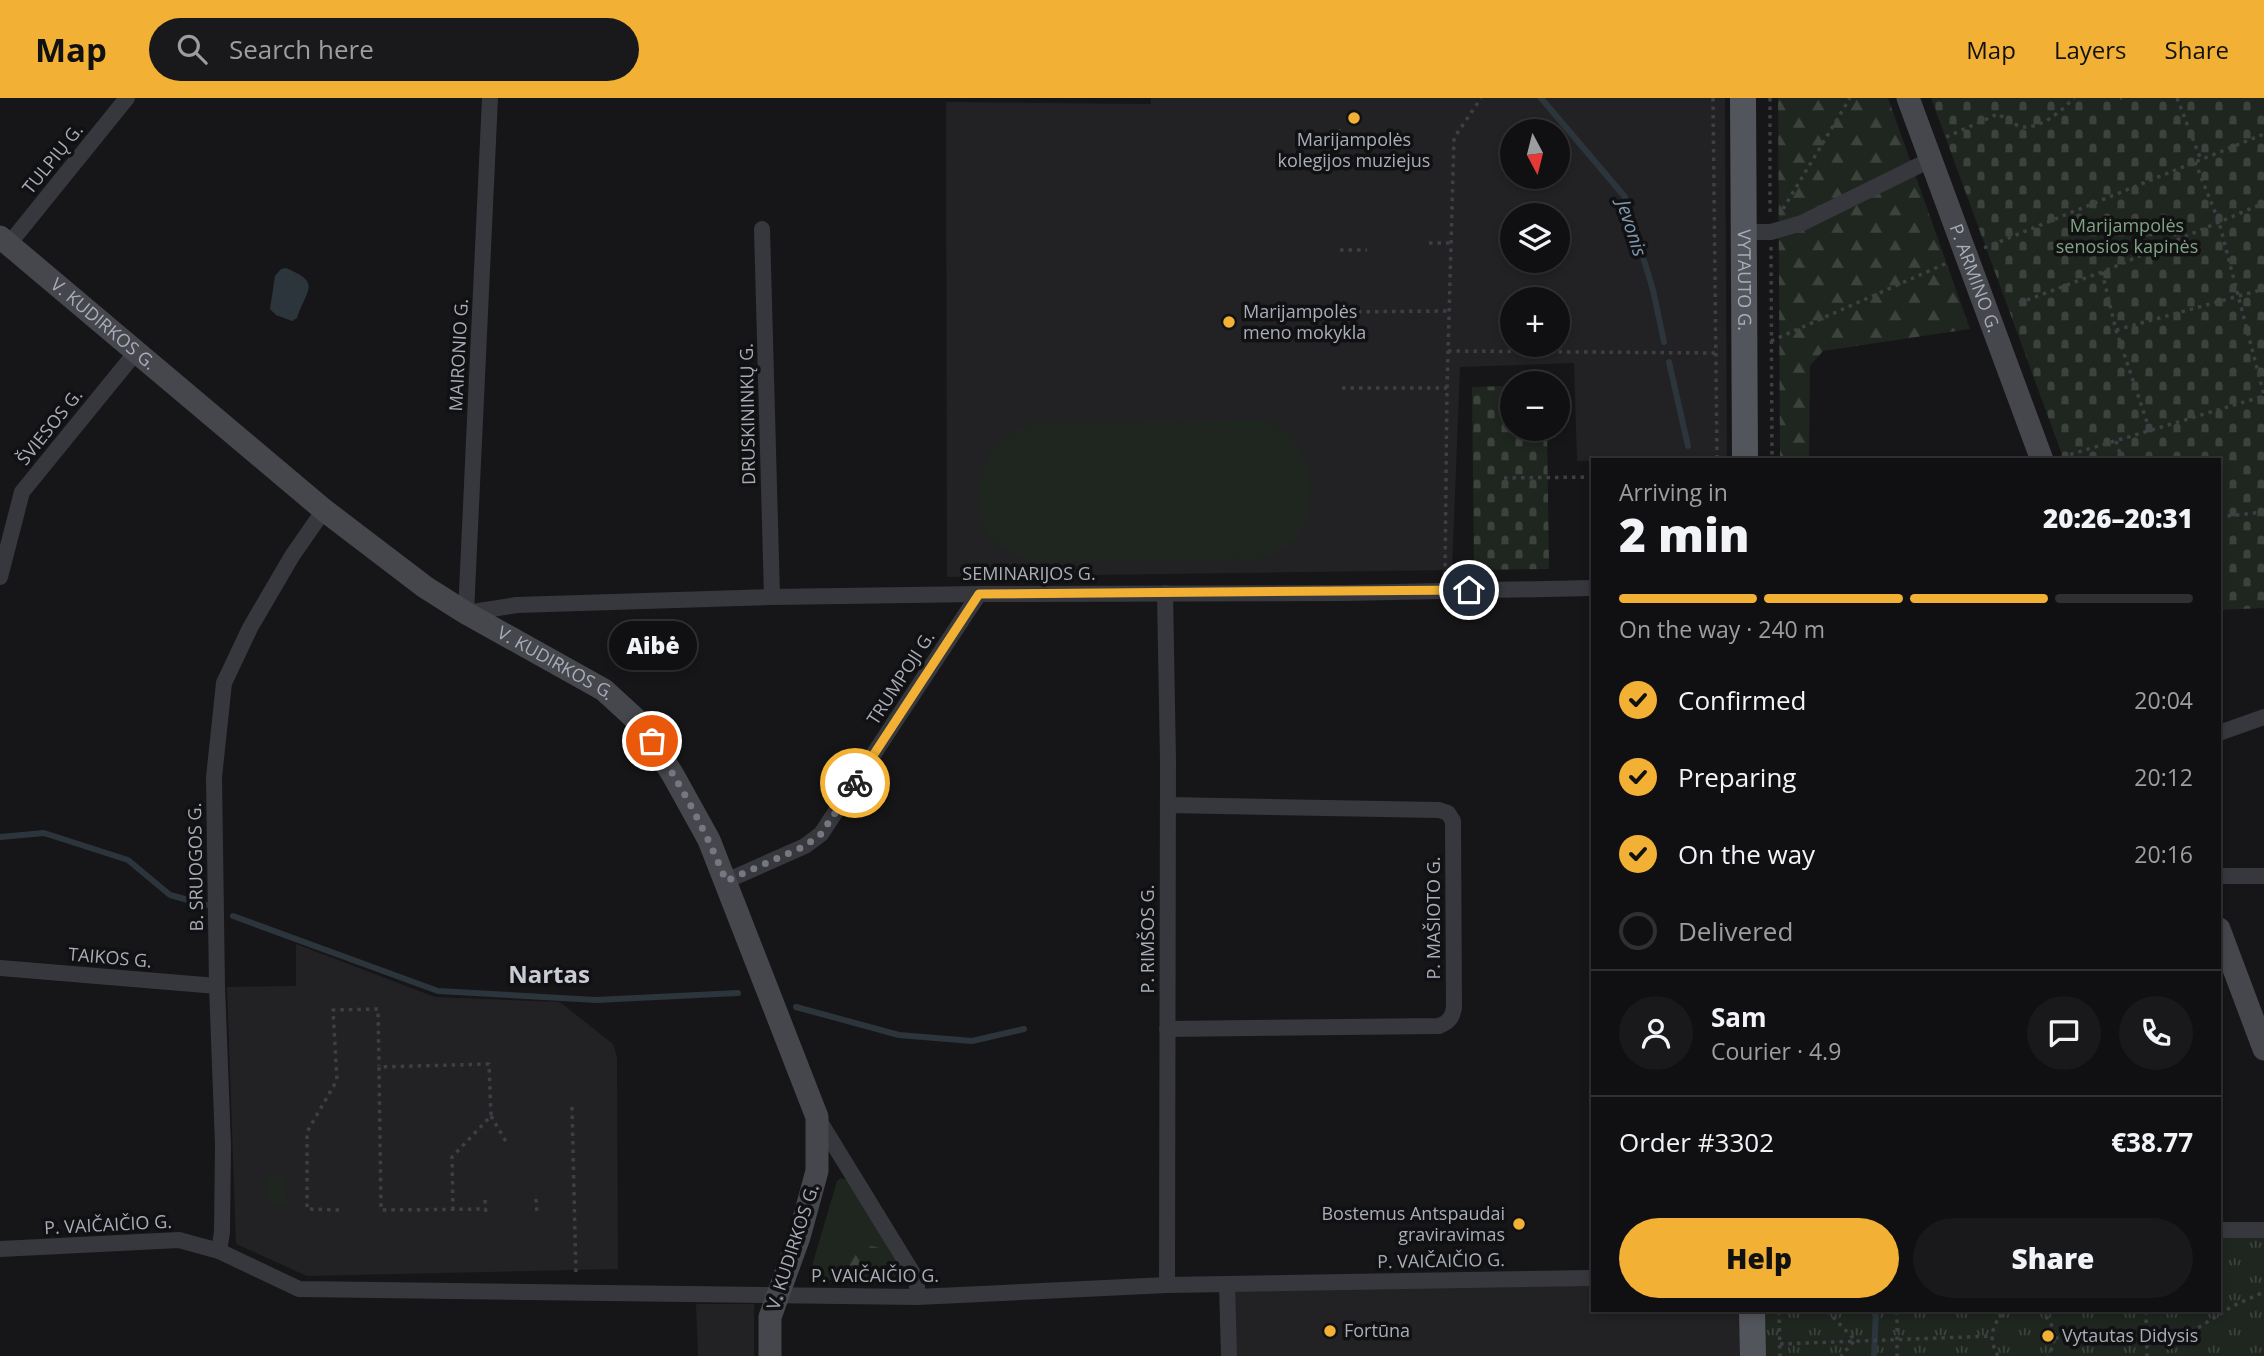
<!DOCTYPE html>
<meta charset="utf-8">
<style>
:root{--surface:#101012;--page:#19191b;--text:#f1f3f6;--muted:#9c9d9f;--line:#303032;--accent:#f2b134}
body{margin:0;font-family:"Open Sans",sans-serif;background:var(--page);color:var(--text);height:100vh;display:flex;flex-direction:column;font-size:26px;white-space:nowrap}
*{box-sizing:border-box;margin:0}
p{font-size:23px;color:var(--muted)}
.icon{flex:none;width:38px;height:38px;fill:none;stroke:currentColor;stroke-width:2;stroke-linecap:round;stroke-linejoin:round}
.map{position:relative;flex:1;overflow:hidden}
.side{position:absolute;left:1591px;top:360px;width:630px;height:854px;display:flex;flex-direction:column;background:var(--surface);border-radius:0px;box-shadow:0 4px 10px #0003,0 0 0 2px var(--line)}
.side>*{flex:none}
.needle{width:46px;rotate:173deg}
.tools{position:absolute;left:1500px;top:21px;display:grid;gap:14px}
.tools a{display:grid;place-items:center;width:70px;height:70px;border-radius:50%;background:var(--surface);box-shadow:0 4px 10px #0003,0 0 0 2px var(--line);font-size:35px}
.pin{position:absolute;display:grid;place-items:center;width:60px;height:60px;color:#fff;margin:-30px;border:4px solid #fff;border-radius:50%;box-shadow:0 2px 7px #0007}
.courier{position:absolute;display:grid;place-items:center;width:70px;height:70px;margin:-35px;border:5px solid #f2b134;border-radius:50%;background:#fff;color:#222;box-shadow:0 2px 9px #0007}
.bubble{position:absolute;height:49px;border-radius:24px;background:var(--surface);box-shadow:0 4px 10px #0003,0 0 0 2px var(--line);font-size:23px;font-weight:800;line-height:49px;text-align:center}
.head em{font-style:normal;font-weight:800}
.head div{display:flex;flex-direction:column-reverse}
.head{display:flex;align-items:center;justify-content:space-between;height:119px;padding:0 28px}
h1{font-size:46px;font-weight:800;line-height:52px}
.bar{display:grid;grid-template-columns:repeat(4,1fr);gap:10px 7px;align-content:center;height:84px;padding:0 28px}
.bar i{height:9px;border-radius:5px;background:var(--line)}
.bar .active{background:var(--accent)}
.bar p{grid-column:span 4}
.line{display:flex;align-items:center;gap:18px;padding:0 28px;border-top:2px solid var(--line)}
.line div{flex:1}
.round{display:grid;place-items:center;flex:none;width:74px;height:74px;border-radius:37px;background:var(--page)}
ol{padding:0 28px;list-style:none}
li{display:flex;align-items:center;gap:21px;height:77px}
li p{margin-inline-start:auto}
li .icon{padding:7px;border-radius:50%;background:var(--accent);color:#111;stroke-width:4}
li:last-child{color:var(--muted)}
li i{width:38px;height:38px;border:4px solid var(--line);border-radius:50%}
.button{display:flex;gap:14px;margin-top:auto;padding:14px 28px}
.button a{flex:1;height:80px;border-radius:42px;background:var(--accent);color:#111;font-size:28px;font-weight:800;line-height:80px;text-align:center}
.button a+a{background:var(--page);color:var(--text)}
header{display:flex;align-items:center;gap:42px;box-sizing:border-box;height:98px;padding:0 35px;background:var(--accent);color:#111}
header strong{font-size:33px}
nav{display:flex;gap:38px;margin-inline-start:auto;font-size:24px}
.search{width:490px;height:63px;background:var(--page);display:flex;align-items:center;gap:18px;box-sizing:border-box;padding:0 24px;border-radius:38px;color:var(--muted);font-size:26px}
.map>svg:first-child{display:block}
.built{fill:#222225;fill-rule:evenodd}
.grass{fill:#1e261f}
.forest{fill:url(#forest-firs)}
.cemetery{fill:url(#cemetery-stones)}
.park{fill:url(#park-tufts)}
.water{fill:#2c353c}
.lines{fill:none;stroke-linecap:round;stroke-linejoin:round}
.stream{stroke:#2c353c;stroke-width:6}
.path{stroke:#3d3f44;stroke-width:3.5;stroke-dasharray:3.5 5;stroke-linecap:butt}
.street{stroke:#37383d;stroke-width:16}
.secondary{stroke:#45474d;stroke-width:23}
.primary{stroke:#53555c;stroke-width:26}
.done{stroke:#757880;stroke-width:7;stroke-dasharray:0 12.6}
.route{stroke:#f2b134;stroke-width:9}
.poi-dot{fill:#f2b134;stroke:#111113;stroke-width:2.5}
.labels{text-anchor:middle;stroke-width:7;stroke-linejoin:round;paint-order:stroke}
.poi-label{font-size:18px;fill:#a8adb8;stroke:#111113;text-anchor:start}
.street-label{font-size:18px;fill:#a8adb8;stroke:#111113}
.park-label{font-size:18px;fill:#7fa381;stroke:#111113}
.water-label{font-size:19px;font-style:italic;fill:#7f9bb3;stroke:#111113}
.district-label{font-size:24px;font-weight:bold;fill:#c9ccd4;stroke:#111113}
</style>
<header>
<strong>Map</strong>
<div class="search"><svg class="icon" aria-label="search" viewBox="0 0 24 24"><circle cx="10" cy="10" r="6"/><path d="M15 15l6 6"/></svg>Search here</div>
<nav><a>Map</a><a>Layers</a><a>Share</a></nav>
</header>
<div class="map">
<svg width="2264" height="1258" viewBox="0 0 2264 1258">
<defs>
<pattern id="forest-firs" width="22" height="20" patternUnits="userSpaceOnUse" patternTransform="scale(1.75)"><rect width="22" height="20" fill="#1e261f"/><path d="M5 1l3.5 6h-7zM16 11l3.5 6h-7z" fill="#3c433d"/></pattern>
<pattern id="cemetery-stones" width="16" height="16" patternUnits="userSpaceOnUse" patternTransform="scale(1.75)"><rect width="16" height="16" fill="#1e261f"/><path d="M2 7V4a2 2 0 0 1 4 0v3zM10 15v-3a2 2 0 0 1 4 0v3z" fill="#3c433d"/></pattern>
<pattern id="park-tufts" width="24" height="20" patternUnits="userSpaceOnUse" patternTransform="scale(1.75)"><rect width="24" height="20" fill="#1e261f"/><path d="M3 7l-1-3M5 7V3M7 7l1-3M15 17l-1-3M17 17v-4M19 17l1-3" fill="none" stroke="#3c433d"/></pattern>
</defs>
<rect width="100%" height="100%" fill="#161618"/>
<g class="built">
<path d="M1151,0H1725L1727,361L1577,363L1574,265L1460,269L1452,472L947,479L946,4L1151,6ZM1512,33H1558V79H1512ZM1512,117H1558V163H1512ZM1512,201H1558V247H1512Z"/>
<path d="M296,846L435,899L560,904L613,946L617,959L618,1171L307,1178L236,1146L227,889L296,888Z"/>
<path d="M1592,1180V1213H1752L1753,1258H1229L1227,1187Z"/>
<path d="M696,1206H754V1258H698Z"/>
</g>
<g class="grass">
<path d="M1265,322C1271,325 1280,328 1285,332C1312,352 1319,407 1300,434C1290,447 1279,453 1265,461L1030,464C1016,457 1000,452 989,439C972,417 977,373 993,352C1003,338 1017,332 1032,325Z"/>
<path d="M285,1078L287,1107L267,1108L266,1079Z"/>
<path d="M841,1080L847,1082L901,1168L900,1181L894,1185L814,1181L811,1171L837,1083Z"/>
</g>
<g class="forest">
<path d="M1778,0H1888L1970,231L1823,253L1810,268L1809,362H1780Z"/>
<path d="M872,1148L884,1151L889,1169L883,1179L827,1177L828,1165L848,1155Z"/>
</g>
<g class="cemetery">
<path d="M1931,0H2264V510L2219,512V362H2064Z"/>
<path d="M1512,288V331H1547L1549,471L1474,472L1472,289Z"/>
</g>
<path class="park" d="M2219,1132H2264V1258H1753L1752,1213H2219Z"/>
<path class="water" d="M286,170C321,185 308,189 297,220L292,223L276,217L270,211L275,178L281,171Z"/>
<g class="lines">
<g class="stream">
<path d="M1541,0L1625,99L1653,192L1664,244"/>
<path d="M1669,264L1688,348"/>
<path d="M0,739L44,735L128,762L170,797L206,807"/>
<path d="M233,818L438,893L596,902L738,895"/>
<path d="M796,909L899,937L972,943L1024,931"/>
<path d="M1874,1258L1876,1213"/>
</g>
<g class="path">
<path d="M1713,0L1717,362"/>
<path d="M1770,0V117"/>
<path d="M2120,0H2122"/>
<path d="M2177,0L2201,62"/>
<path d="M1339,31L1340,46"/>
<path d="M1946,39L1998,16C2006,21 2015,28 2024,29C2044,29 2061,13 2074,0"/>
<path d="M2195,64L2219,124L2264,297"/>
<path d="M1783,111L1850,0"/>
<path d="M1429,145H1451"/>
<path d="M1771,149L1772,362"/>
<path d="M1984,150L2264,36"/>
<path d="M1340,152H1367"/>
<path d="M2102,174L2116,232L2150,333"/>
<path d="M2019,205L2102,174L2264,105"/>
<path d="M1341,214L1449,213"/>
<path d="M2116,232L2264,191"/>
<path d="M1771,243L1947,165"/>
<path d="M1448,253L1718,255"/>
<path d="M1342,290H1447"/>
<path d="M2116,343L2122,362"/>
<path d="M2062,359L2264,298"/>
<path d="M1504,380L1592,379"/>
<path d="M2219,419L2264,414"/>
<path d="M1445,477L1447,290L1454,40L1481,0"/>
<path d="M572,1009L576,1178"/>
<path d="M491,1018L508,1047"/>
<path d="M536,1101L537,1116"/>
<path d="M485,1102L486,1117"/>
<path d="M339,1112L307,1111V1034L337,982L333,912L378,911L379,968"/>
<path d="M453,1112L452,1059L491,1018L489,966L379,969L381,1112L486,1111"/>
<path d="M1779,1213L1780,1258"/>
<path d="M1827,1213L1855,1242L1841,1258"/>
<path d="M1897,1213V1258"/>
<path d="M2039,1213C2055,1224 2059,1241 2048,1258"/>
<path d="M2146,1213L2147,1258"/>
<path d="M2055,1240L2146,1238L2193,1233L2233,1208L2264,1194"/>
<path d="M1780,1246L1992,1238"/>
<path d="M1998,1258C1988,1242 1991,1223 2008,1213"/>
</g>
<g class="street">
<path d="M490,0L466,515L517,507L772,499L979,496L1345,495L1592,490"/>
<path d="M762,131L772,499"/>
<path d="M1743,134H1771L1802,125L1930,62"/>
<path d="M9,146L127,0"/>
<path d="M0,479L22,394L136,254"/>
<path d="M1165,495L1168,663L1167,1187"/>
<path d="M2219,635L2264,619"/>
<path d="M2219,778H2264"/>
<path d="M726,783L805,748L821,736L979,496"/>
<path d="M0,870L217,888"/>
<path d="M1167,931L1439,928C1449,924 1452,920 1454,910L1453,723L1448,715L1439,712L1168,707"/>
<path d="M817,1019L917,1182V1199"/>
<path d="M2219,1132H2264"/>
<path d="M0,1151L179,1142L219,1153L299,1191L917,1199L1167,1187L1592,1180"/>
<path d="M219,1153L222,1134L223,1047L217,888L214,679L224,585L250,530L292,458L324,412"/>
<path d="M1227,1187L1229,1258"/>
</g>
<g class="secondary">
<path id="s1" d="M1908,0L2042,362"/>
<path id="s2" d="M0,139L324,412L425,489L466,515L604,592L641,626L673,677L709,742L817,1019V1073L799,1139L770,1219V1258"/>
<path d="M2219,831L2264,951"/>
</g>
<g class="primary">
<path id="s3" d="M1743,0L1745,362"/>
<path d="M1752,1213L1753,1258"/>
</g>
</g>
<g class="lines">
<path class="done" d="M652,643C681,687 706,733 726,783L805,748L821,736L855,685"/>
<path class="route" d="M855,685L979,496L1469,492"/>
</g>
<g class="poi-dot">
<circle cx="1354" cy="20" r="7"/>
<circle cx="1229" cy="224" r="7"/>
<circle cx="1519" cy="1126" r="7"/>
<circle cx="1330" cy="1233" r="7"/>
<circle cx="2048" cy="1238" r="7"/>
</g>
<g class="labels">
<g class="poi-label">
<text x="1354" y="48" text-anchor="middle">Marijampolės<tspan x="1354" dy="21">kolegijos muziejus</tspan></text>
<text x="1243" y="220">Marijampolės<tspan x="1243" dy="21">meno mokykla</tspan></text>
<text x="1505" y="1122" text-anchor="end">Bostemus Antspaudai<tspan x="1505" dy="21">graviravimas</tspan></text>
<text x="1344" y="1239">Fortūna</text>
<text x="2062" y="1244">Vytautas Didysis</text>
</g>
<g class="street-label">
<text transform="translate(53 61) rotate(-51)" y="6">TULPIŲ G.</text>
<text dy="6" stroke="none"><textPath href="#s3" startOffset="182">VYTAUTO G.</textPath></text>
<text dy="6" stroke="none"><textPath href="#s1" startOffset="192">P. ARMINO G.</textPath></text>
<text dy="6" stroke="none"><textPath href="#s2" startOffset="135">V. KUDIRKOS G.</textPath></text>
<text transform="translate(459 257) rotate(-87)" y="6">MAIRONIO G.</text>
<text transform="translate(748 316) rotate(-91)" y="6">DRUSKININKŲ G.</text>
<text transform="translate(50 329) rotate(-51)" y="6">ŠVIESOS G.</text>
<text x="1029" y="482">SEMINARIJOS G.</text>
<text dy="6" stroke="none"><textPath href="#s2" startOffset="702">V. KUDIRKOS G.</textPath></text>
<text transform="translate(901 580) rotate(-57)" y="6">TRUMPOJI G.</text>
<text transform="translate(196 769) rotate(-91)" y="6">B. SRUOGOS G.</text>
<text transform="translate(1434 820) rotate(-90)" y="6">P. MAŠIOTO G.</text>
<text transform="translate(1148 841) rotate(-90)" y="6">P. RIMŠOS G.</text>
<text transform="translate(110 860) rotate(5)" y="6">TAIKOS G.</text>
<text transform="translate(108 1127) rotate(-3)" y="6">P. VAIČAIČIO G.</text>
<text transform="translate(793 1149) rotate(-72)" y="6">V. KUDIRKOS G.</text>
<text transform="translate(1441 1163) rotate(-1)" y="6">P. VAIČAIČIO G.</text>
<text x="875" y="1184">P. VAIČAIČIO G.</text>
</g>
<g class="park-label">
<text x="2127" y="134">Marijampolės<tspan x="2127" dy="21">senosios kapinės</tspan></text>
</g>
<g class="water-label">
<text transform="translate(1632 130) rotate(72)" y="7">Jevonis</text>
</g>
<g class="district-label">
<text x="549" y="885">Nartas</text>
</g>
</g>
</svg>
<div class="tools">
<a><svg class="needle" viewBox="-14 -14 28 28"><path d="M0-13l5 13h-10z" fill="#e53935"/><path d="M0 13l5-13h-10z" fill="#9c9d9f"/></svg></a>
<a><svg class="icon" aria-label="layers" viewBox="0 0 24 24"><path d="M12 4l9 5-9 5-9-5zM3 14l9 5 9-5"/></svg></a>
<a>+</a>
<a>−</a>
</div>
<div class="pin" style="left:652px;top:643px;background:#ea580c"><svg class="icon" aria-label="bag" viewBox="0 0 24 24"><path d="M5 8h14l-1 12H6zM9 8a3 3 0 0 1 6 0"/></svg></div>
<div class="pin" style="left:1469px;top:492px;background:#1f2937"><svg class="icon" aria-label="home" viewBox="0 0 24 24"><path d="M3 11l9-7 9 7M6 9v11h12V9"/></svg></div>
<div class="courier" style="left:855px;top:685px"><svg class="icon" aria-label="bike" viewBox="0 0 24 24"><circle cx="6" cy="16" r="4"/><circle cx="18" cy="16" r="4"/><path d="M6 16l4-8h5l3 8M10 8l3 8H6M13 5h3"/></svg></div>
<div class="bubble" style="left:609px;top:523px;width:88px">Aibė</div>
<section class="side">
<div class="head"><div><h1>2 min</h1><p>Arriving in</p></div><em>20:26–20:31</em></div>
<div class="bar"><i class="active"></i><i class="active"></i><i class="active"></i><i></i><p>On the way · 240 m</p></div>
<ol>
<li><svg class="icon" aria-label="check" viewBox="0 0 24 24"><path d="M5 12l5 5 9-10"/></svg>Confirmed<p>20:04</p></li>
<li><svg class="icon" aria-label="check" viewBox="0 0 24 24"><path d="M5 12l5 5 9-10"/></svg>Preparing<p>20:12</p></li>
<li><svg class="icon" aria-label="check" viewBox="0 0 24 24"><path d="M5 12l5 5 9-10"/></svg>On the way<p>20:16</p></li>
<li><i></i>Delivered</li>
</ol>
<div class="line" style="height:126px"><a class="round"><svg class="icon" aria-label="person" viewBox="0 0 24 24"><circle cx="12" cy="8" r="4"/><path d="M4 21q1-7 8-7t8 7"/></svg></a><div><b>Sam</b><p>Courier · 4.9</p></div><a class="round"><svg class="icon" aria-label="chat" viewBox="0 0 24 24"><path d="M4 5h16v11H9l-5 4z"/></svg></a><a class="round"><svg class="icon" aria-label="phone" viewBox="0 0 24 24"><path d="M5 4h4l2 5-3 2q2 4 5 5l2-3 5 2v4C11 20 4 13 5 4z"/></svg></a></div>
<div class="line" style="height:91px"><div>Order #3302</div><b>€38.77</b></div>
<div class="button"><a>Help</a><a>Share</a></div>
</section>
</div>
